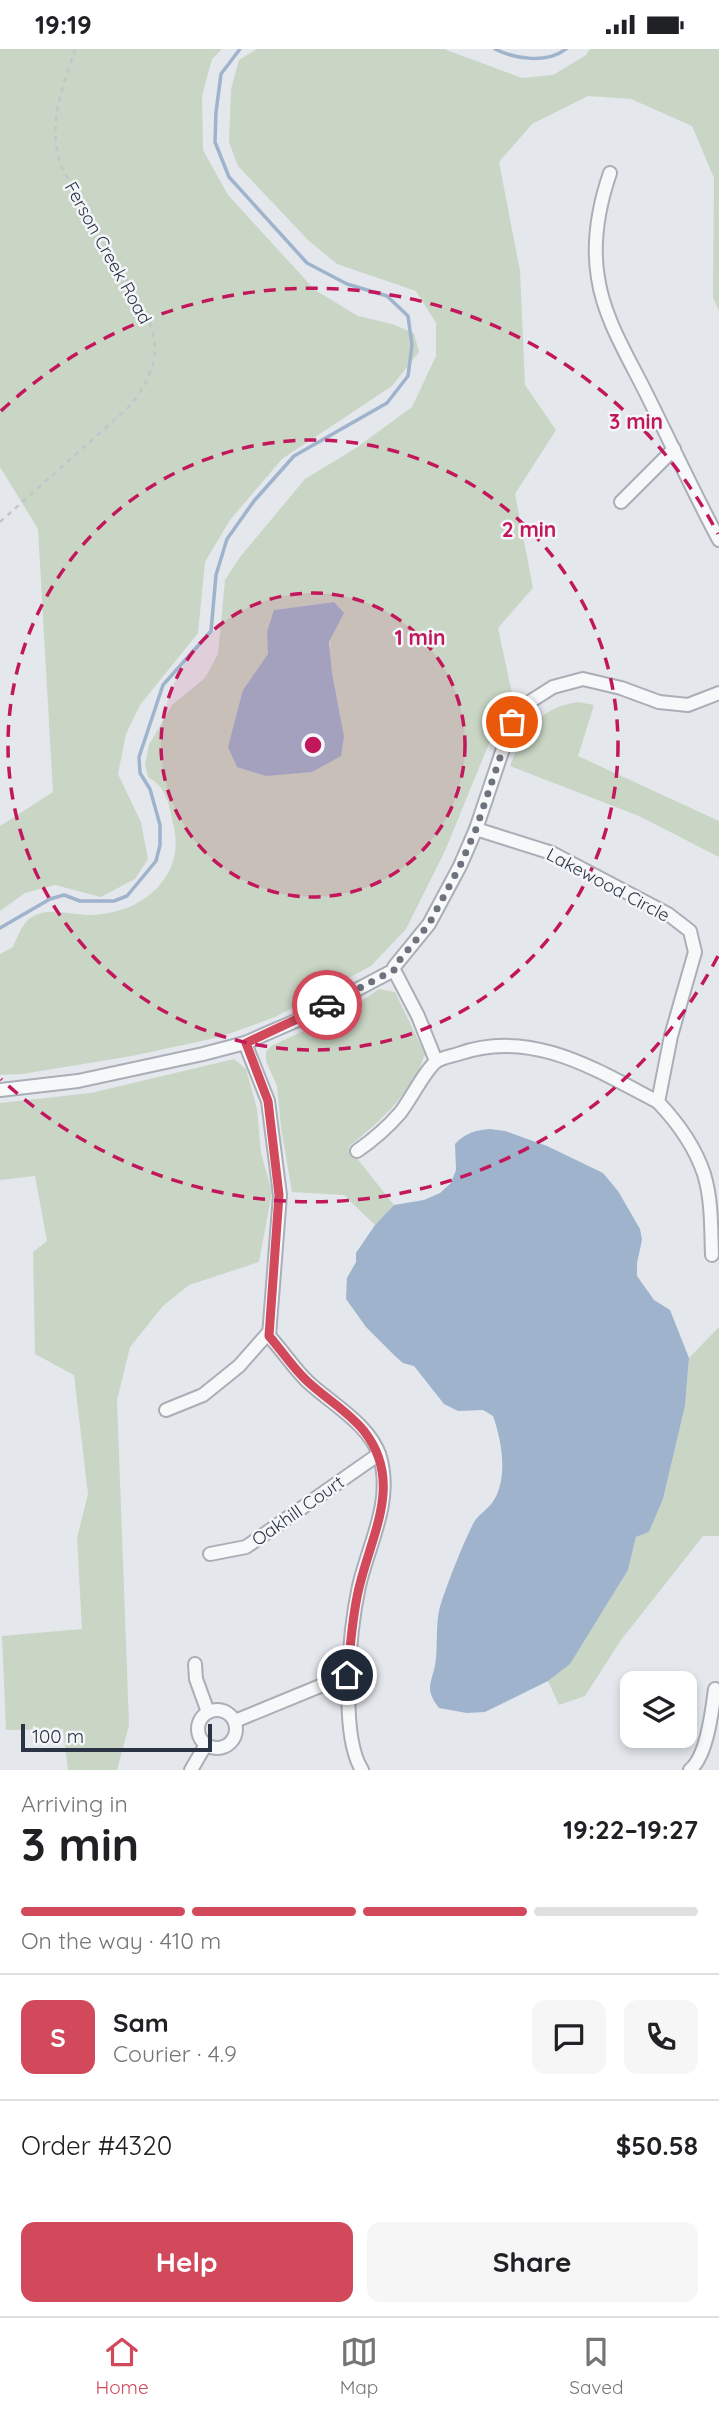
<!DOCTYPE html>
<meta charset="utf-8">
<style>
:root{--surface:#fff;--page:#f6f6f6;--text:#202124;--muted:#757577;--line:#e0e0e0;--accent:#d1495b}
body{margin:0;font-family:Quicksand,sans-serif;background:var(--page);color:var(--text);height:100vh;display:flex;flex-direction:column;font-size:26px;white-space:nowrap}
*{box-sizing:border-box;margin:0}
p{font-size:23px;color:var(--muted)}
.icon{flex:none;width:38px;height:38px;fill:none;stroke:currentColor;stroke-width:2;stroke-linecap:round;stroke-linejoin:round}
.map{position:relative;height:1721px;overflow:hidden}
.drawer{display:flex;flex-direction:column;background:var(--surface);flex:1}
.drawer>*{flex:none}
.fabs{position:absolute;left:620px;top:1622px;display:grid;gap:14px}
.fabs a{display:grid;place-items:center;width:77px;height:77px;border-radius:14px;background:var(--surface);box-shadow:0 4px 10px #0003;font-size:35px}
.scale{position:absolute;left:21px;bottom:18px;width:191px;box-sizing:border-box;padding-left:7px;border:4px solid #2b3445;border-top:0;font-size:19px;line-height:24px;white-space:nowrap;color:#2b3445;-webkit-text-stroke:5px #f4f6f9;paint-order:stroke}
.pin{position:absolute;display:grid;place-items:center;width:60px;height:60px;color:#fff;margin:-30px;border:4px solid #fff;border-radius:50%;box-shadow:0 2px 7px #0007}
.courier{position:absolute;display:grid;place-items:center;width:70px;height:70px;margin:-35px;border:5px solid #d1495b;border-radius:50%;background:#fff;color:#222;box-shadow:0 2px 9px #0007}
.headline em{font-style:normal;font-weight:800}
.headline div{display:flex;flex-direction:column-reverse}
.headline{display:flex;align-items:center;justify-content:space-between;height:119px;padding:0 21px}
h1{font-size:46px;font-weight:800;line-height:52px}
.bar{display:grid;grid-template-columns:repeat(4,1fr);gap:10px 7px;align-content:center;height:84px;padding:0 21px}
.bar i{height:9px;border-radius:5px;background:var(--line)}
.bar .selected{background:var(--accent)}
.bar p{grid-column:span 4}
.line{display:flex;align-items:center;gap:18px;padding:0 21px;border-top:2px solid var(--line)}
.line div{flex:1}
.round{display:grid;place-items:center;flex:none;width:74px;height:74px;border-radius:14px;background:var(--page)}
.button{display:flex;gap:14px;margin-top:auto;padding:14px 21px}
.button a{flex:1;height:80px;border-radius:14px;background:var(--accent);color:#fff;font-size:28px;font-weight:800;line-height:80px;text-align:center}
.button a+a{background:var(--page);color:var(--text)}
.status{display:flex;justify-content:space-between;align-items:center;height:49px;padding:0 35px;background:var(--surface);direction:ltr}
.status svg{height:19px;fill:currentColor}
.menu{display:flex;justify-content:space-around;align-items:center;height:98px;border-top:2px solid var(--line);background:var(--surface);font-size:19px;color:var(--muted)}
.menu a{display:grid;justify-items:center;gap:4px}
.menu .selected{color:var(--accent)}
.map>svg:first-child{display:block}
.green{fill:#c9d6c5;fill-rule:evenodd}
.water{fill:#9fb4cc}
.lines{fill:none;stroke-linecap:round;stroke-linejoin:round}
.stream{stroke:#9fb4cc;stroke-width:3.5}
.minor-casing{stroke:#a9aeb7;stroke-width:16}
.path{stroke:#c2c5cb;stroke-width:2.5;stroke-dasharray:5 5;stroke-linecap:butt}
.minor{stroke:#f7f8fa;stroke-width:12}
.done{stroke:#6c737f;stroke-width:7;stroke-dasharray:0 12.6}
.route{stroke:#d1495b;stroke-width:9}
.ring{fill:none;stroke:#c2185b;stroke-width:3.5;stroke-dasharray:12 9}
.labels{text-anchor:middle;stroke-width:5;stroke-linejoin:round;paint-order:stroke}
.street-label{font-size:18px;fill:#2b3445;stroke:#f4f6f9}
.centre{fill:#c2185b;stroke:#f4f6f9;stroke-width:3.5}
.ring-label{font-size:21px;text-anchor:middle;font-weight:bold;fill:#c2185b;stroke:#f4f6f9;stroke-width:5;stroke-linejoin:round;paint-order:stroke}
</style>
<div class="status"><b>19:19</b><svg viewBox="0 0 49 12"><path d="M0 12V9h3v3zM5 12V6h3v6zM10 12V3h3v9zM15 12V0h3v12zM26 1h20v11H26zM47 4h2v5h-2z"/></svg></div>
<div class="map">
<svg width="719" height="1721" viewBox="0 0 719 1721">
<rect width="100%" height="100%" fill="#e4e7ec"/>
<g class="green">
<path d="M0,0H222L212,10L202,47L203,101L228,146L315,241L358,267L392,275L414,284L419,303L392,337L282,410L230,471L205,513L198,584L140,656L126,685L118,725L141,773L148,810L135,830L101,848L55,836L25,844L0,862V777L53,743L38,480L0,418Z"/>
<path d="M257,0H444L522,29L553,26L586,6L590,0H719V262L713,248L714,129L692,77L631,50L588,47L532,75L499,113L520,222L525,336L556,381L515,445L533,539L498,579L514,654L496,677L445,802L406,880L371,917L275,968L220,988L132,1007L22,1025L0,1026V905L13,898C17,889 21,877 29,870C47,857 67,865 87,866C115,866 145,856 162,833C175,816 178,799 174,778C169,757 168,739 148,728L145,716L149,696L172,656L205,629L218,605L225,531L240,508L305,430L356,399L412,358L436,307V274L416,242L337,215L308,191L238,117L229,93L231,40L239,11ZM334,553C331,578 328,601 332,625C337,654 346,678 340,707L243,641L269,605L274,561Z"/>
<path d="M578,653L594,656L578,707L719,772V808L639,767L510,717C524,682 538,659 578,653Z"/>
<path d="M379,940L395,943L425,1005C412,1044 379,1074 348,1098L394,1156L375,1176L344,1146L292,1143L281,1078L277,1037L266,1012V1003L271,997L347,962Z"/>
<path d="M234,1010L246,1020L257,1060L261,1104L272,1143L259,1213L189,1236L163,1257L130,1298L117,1351L129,1676L117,1721H68L63,1680L6,1681L2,1587L82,1580L77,1489L88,1445L74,1326L35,1305L33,1203L47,1192L35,1127L0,1131V1054L91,1044Z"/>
<path d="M719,1278V1487H703L621,1591L585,1647L559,1656L548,1632L570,1614L628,1521L636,1488L649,1483L663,1450L685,1357L689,1309Z"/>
</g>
<g class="water">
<path d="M334,553L344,564L329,593L332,624L344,687L341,707L312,723L266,727L237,718L228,698L243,641L268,605L267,583L274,561Z"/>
<path d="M490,1080L505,1082L547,1097L603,1124L618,1142L640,1180L642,1191L637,1214V1227L654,1251L670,1261L689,1309L685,1357L663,1450L649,1483L636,1488L628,1521L570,1615L548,1632L485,1663L467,1664L439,1659C422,1637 434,1633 436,1609C438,1589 435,1570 442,1551C451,1526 461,1499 473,1475C477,1466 489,1460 494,1451C508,1428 502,1392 493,1367L483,1361L458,1362L444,1355L414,1317L403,1314L395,1307L366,1278L346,1250L347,1229L356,1213V1204L375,1176L394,1156L424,1151L440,1144L451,1134L456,1121L455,1095C465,1084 476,1081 490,1080Z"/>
</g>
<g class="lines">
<g class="stream">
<path d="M495,0C515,10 547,15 566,0"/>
<path d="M0,879L50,850L64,846L80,852H114L127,847L156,812L160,796V776L150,740L140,724L139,708L163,636L211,582L216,526L227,490L254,452L294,407L387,354L408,327L412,296L408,267L387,247L347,235L307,214L229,128L215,93L216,63L221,25L240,0"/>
</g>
<g class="minor-casing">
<g id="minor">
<path d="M610,124C598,159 592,193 598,229C604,269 627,306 645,342C670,392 693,442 719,491"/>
<path d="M621,453L674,400"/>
<path d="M476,780L552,804L668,865L690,882L695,903L671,987L658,1053C677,1073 695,1098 704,1125C712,1151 711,1180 712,1206"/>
<path d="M394,921L418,967L436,1012"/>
<path d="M245,994L268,1052L280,1146L269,1287C282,1301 293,1318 307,1332C330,1354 370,1375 380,1408C393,1453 369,1494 359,1537C350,1579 339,1685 362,1721"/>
<path d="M0,1041L78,1032L203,1005L245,994L307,967L394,921V918L429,875L460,817L476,780L512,673L531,652L553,638L583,630L621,639L659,653L688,656L719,644"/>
<path d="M357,1102C373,1091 387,1079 400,1064C410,1052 426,1019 437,1012C443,1008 452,1007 458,1005C531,979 595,1020 658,1053"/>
<path d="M166,1361L203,1346L239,1317L269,1283"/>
<path d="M210,1505L246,1498L379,1405"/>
<path d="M195,1615L196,1630L208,1663"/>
<circle cx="217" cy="1680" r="19"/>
<path d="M235,1672L347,1626"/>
<path d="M191,1721L205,1697"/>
<path d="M690,1721C707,1707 712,1662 715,1640"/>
</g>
</g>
<path class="path" d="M0,473L130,357C142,341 155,322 155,299C154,268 129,237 115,211C97,180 79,149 61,117C47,72 62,43 75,0"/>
<use href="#minor" class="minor"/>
</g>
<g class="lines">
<path class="done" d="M327,956L394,921V918L429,875L460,817L476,780L512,673"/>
<path class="route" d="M327,956L246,994L268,1052L279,1146L269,1287C282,1302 293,1319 307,1332C325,1349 349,1363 364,1382C403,1432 373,1482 360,1535C352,1564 351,1597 347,1626"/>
</g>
<circle cx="313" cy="696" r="152" fill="#c2185b" fill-opacity=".12"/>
<g class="ring">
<circle cx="313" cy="696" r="152"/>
<circle cx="313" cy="696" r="305"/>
<path d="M718 907A457 457 0 0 1 1 1030M1 362A457 457 0 0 1 718 485"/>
</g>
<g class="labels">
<g class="street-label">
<text transform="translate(108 204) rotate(61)" y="6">Ferson Creek Road</text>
<text transform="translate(608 836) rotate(28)" y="6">Lakewood Circle</text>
<text transform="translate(298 1462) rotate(-35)" y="6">Oakhill Court</text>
</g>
</g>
<circle cx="313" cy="696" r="10" class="centre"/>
<g class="ring-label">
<text x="636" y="380">3 min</text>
<text x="529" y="488">2 min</text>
<text x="420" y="596">1 min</text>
</g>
</svg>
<div class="fabs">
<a><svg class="icon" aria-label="layers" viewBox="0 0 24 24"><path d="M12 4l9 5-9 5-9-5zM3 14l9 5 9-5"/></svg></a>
</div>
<div class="scale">100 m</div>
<div class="pin" style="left:512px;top:673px;background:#ea580c"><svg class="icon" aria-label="bag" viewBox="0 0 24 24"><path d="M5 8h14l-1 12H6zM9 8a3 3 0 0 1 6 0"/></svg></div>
<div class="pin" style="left:347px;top:1626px;background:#1f2937"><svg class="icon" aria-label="home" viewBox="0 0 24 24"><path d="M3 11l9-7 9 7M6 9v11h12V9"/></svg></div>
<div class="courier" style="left:327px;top:956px"><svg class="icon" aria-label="car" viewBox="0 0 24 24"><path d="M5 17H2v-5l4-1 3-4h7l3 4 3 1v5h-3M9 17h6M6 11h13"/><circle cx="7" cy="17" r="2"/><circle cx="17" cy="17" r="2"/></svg></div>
</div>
<section class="drawer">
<div class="headline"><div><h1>3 min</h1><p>Arriving in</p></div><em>19:22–19:27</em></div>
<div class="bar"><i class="selected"></i><i class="selected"></i><i class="selected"></i><i></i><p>On the way · 410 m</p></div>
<div class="line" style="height:126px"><b class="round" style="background:var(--accent);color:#fff">S</b><div><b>Sam</b><p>Courier · 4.9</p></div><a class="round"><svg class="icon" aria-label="chat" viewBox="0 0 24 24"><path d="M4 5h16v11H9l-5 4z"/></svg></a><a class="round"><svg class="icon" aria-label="phone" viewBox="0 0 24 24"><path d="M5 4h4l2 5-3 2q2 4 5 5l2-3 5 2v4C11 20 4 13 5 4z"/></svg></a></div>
<div class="line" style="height:91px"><div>Order #4320</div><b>$50.58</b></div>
<div class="button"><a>Help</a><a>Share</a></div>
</section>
<nav class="menu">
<a class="selected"><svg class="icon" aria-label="home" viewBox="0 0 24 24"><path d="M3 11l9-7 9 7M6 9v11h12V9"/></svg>Home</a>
<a><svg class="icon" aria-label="map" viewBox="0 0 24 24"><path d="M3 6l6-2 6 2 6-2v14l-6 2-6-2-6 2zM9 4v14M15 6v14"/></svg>Map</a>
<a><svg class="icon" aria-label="saved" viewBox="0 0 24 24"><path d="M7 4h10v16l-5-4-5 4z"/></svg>Saved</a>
</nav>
